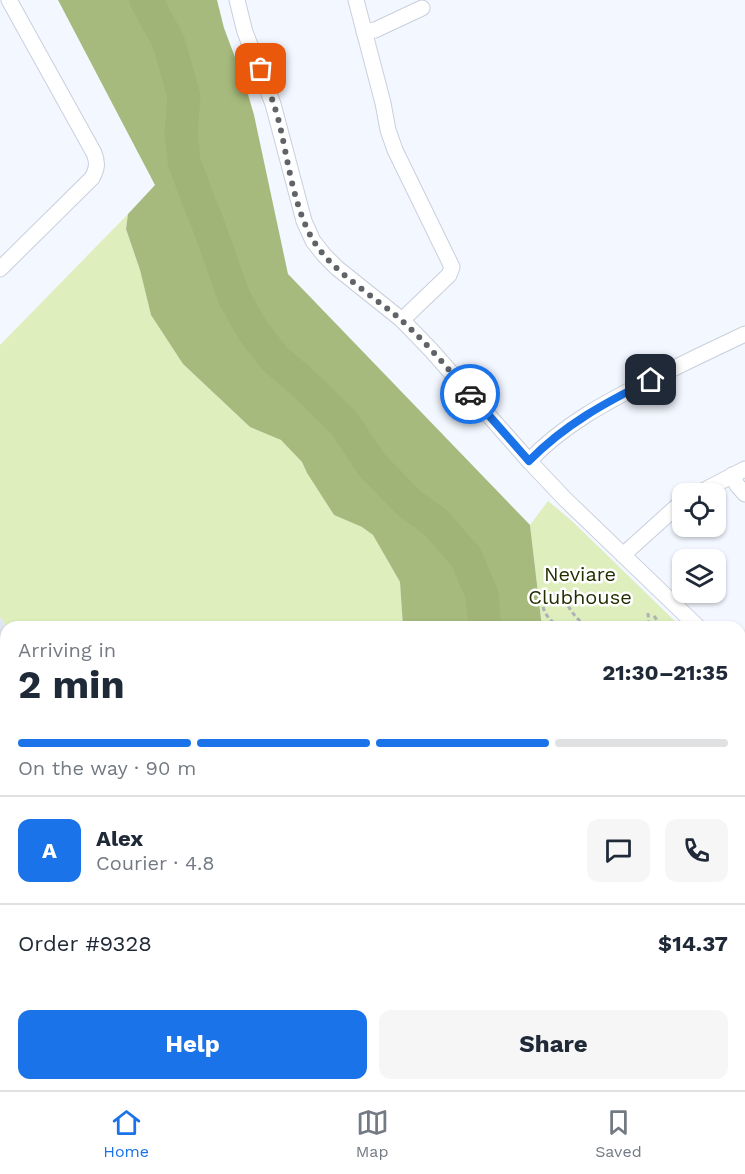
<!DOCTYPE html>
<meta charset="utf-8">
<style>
:root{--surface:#fff;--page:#f6f6f7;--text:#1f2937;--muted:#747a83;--line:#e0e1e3;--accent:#1a73e8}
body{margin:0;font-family:"Work Sans",sans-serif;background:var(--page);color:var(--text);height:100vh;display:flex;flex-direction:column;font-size:22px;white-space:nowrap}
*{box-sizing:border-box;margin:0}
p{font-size:20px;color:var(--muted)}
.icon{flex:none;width:33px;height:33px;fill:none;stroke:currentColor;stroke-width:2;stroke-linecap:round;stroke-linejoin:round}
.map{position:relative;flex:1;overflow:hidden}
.panel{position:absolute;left:0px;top:621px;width:746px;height:470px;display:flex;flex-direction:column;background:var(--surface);border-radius:18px 18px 0 0;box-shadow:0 2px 4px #0004}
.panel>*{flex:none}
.buttons{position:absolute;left:672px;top:483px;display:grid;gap:12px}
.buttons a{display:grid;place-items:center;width:54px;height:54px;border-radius:12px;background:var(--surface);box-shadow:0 2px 4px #0004;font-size:30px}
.pin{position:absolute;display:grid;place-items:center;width:51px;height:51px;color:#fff;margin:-26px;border-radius:12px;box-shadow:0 3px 9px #0006}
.courier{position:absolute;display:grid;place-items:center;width:60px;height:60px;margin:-30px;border:4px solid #1a73e8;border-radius:50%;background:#fff;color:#222;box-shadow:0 2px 8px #0007}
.headline em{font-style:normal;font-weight:700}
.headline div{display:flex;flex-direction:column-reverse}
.headline{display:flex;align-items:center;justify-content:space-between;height:102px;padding:0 18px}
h1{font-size:39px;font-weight:700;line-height:45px}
.bar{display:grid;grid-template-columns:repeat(4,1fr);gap:9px 6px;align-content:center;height:72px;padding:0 18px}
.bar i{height:8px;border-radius:4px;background:var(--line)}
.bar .selected{background:var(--accent)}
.bar p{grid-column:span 4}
.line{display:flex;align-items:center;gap:15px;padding:0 18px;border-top:2px solid var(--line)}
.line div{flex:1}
.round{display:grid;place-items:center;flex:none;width:63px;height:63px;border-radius:12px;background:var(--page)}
.action{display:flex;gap:12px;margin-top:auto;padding:12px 18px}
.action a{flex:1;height:69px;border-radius:12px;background:var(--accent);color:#fff;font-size:24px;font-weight:700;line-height:69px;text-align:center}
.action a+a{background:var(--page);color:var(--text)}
.tabs{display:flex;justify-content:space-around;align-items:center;height:84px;border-top:2px solid var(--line);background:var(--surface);font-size:16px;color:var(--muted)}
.tabs a{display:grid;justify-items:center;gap:3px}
.tabs .selected{color:var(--accent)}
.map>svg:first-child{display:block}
.built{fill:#e0e6f2}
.green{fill:#deefbd}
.forest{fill:#a6ba7d}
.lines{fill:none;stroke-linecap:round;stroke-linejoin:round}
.river{stroke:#a1b477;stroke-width:33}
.service-casing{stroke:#c9cfdc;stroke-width:10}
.minor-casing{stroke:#c9cfdc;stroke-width:17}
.path{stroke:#aeb1b8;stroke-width:3;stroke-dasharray:4.5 3;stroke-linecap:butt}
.service{stroke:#fff;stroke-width:8}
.minor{stroke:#fff;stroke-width:15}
.done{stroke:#606368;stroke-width:6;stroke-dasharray:0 10.8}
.route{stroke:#1a73e8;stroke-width:8}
.labels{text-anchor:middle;stroke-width:5;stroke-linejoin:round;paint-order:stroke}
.park-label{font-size:20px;fill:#232e00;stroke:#fff}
</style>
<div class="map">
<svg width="745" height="1090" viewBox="0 0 745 1090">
<rect width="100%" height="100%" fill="#f3f7ff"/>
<path class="built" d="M0,617L7,627H6V933L0,953Z"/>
<g class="green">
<path d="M128,214L126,229L140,270L151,315L183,364L250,427L281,440L302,462L307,473L334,515L362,527L373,535L400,582L403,627H7L0,617V345Z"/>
<path d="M548,501L571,520L681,627H542L530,525Z"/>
</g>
<g class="forest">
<path d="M58,0H217L224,28L245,84L254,115L288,274L530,525L542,627H403L400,582L373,535L362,527L334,515L307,473L302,462L281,440L250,427L183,364L151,315L140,270L126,229L128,214L155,185Z"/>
<path d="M640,1085L644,1090H482L480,1085Z"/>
</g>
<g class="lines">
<g class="river">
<path d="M146,0L169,43L184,97L181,132L184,161L197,197L207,221L234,297L253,331L275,359L303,383L344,423L371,464L409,503L435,522L466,557L482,595L485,627"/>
<path d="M589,1084L592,1090"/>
</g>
<g class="service-casing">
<g id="service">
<path d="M0,1065L6,1064"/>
<path d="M256,1084C263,1089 271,1090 279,1084"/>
</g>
</g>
<g class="minor-casing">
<g id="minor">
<path d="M237,0L245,32L273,104L304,221L313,241L324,255L337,268L402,320L431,350L529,461L565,499L698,627"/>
<path d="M356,0L383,103L388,130L395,150L452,267L449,275L402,320"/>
<path d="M364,32L375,30L422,8"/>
<path d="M0,269L92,178C97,169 98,163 94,153L9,0"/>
<path d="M529,461C563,425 606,402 650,380C682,364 713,349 745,334"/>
<path d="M732,475L737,485L745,494"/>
<path d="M697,494L745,469"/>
<path d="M623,555L675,508L682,503"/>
<path d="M740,684L745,677"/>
<path d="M740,881L745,874"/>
<path d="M740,1067L745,1061"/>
<path d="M690,1084L694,1090"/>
<path d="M719,1090L724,1084"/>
</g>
</g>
<g class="path">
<path d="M648,613L649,627"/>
<path d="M654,616L662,627"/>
<path d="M560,627C549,621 536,606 547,594L558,595L561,596L575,616L586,627"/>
</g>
<use href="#service" class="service"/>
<use href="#minor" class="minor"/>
</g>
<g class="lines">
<path class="done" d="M261,69C268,87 275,106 280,126C288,161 294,208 313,240C331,271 374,296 401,320C426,342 448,369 470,394"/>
<path class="route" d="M470,394L529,461C564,425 606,402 651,380"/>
</g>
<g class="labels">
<g class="park-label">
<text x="580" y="581">Neviare<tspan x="580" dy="23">Clubhouse</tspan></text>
</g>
</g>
</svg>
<div class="buttons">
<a><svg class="icon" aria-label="locate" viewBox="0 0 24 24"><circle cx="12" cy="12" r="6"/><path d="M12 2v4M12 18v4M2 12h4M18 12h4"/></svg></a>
<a><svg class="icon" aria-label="layers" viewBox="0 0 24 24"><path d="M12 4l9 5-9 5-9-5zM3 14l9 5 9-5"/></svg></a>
</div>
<div class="pin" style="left:261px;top:69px;background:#ea580c"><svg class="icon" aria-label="bag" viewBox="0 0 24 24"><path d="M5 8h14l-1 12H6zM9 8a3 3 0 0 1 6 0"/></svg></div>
<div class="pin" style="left:651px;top:380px;background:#1f2937"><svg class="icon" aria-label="home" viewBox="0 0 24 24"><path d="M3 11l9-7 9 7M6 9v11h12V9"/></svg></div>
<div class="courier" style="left:470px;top:394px"><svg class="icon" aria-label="car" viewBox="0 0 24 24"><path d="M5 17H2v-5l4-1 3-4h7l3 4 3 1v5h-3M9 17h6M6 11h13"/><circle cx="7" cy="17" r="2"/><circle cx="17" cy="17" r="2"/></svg></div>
<section class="panel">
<div class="headline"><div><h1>2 min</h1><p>Arriving in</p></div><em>21:30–21:35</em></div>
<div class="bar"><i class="selected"></i><i class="selected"></i><i class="selected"></i><i></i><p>On the way · 90 m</p></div>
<div class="line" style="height:108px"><b class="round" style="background:var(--accent);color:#fff">A</b><div><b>Alex</b><p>Courier · 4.8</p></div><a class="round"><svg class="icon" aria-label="chat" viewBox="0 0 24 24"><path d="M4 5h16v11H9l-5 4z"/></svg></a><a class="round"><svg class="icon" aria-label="phone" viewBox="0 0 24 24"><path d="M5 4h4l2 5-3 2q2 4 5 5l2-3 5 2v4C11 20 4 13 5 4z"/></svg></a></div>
<div class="line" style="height:78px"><div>Order #9328</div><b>$14.37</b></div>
<div class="action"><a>Help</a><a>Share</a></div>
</section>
</div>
<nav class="tabs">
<a class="selected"><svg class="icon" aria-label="home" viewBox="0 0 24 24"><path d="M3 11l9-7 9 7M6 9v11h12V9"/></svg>Home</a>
<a><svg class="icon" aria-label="map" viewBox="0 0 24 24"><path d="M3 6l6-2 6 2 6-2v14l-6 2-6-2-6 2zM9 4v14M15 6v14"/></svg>Map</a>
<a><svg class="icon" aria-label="saved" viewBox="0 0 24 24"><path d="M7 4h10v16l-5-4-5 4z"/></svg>Saved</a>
</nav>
